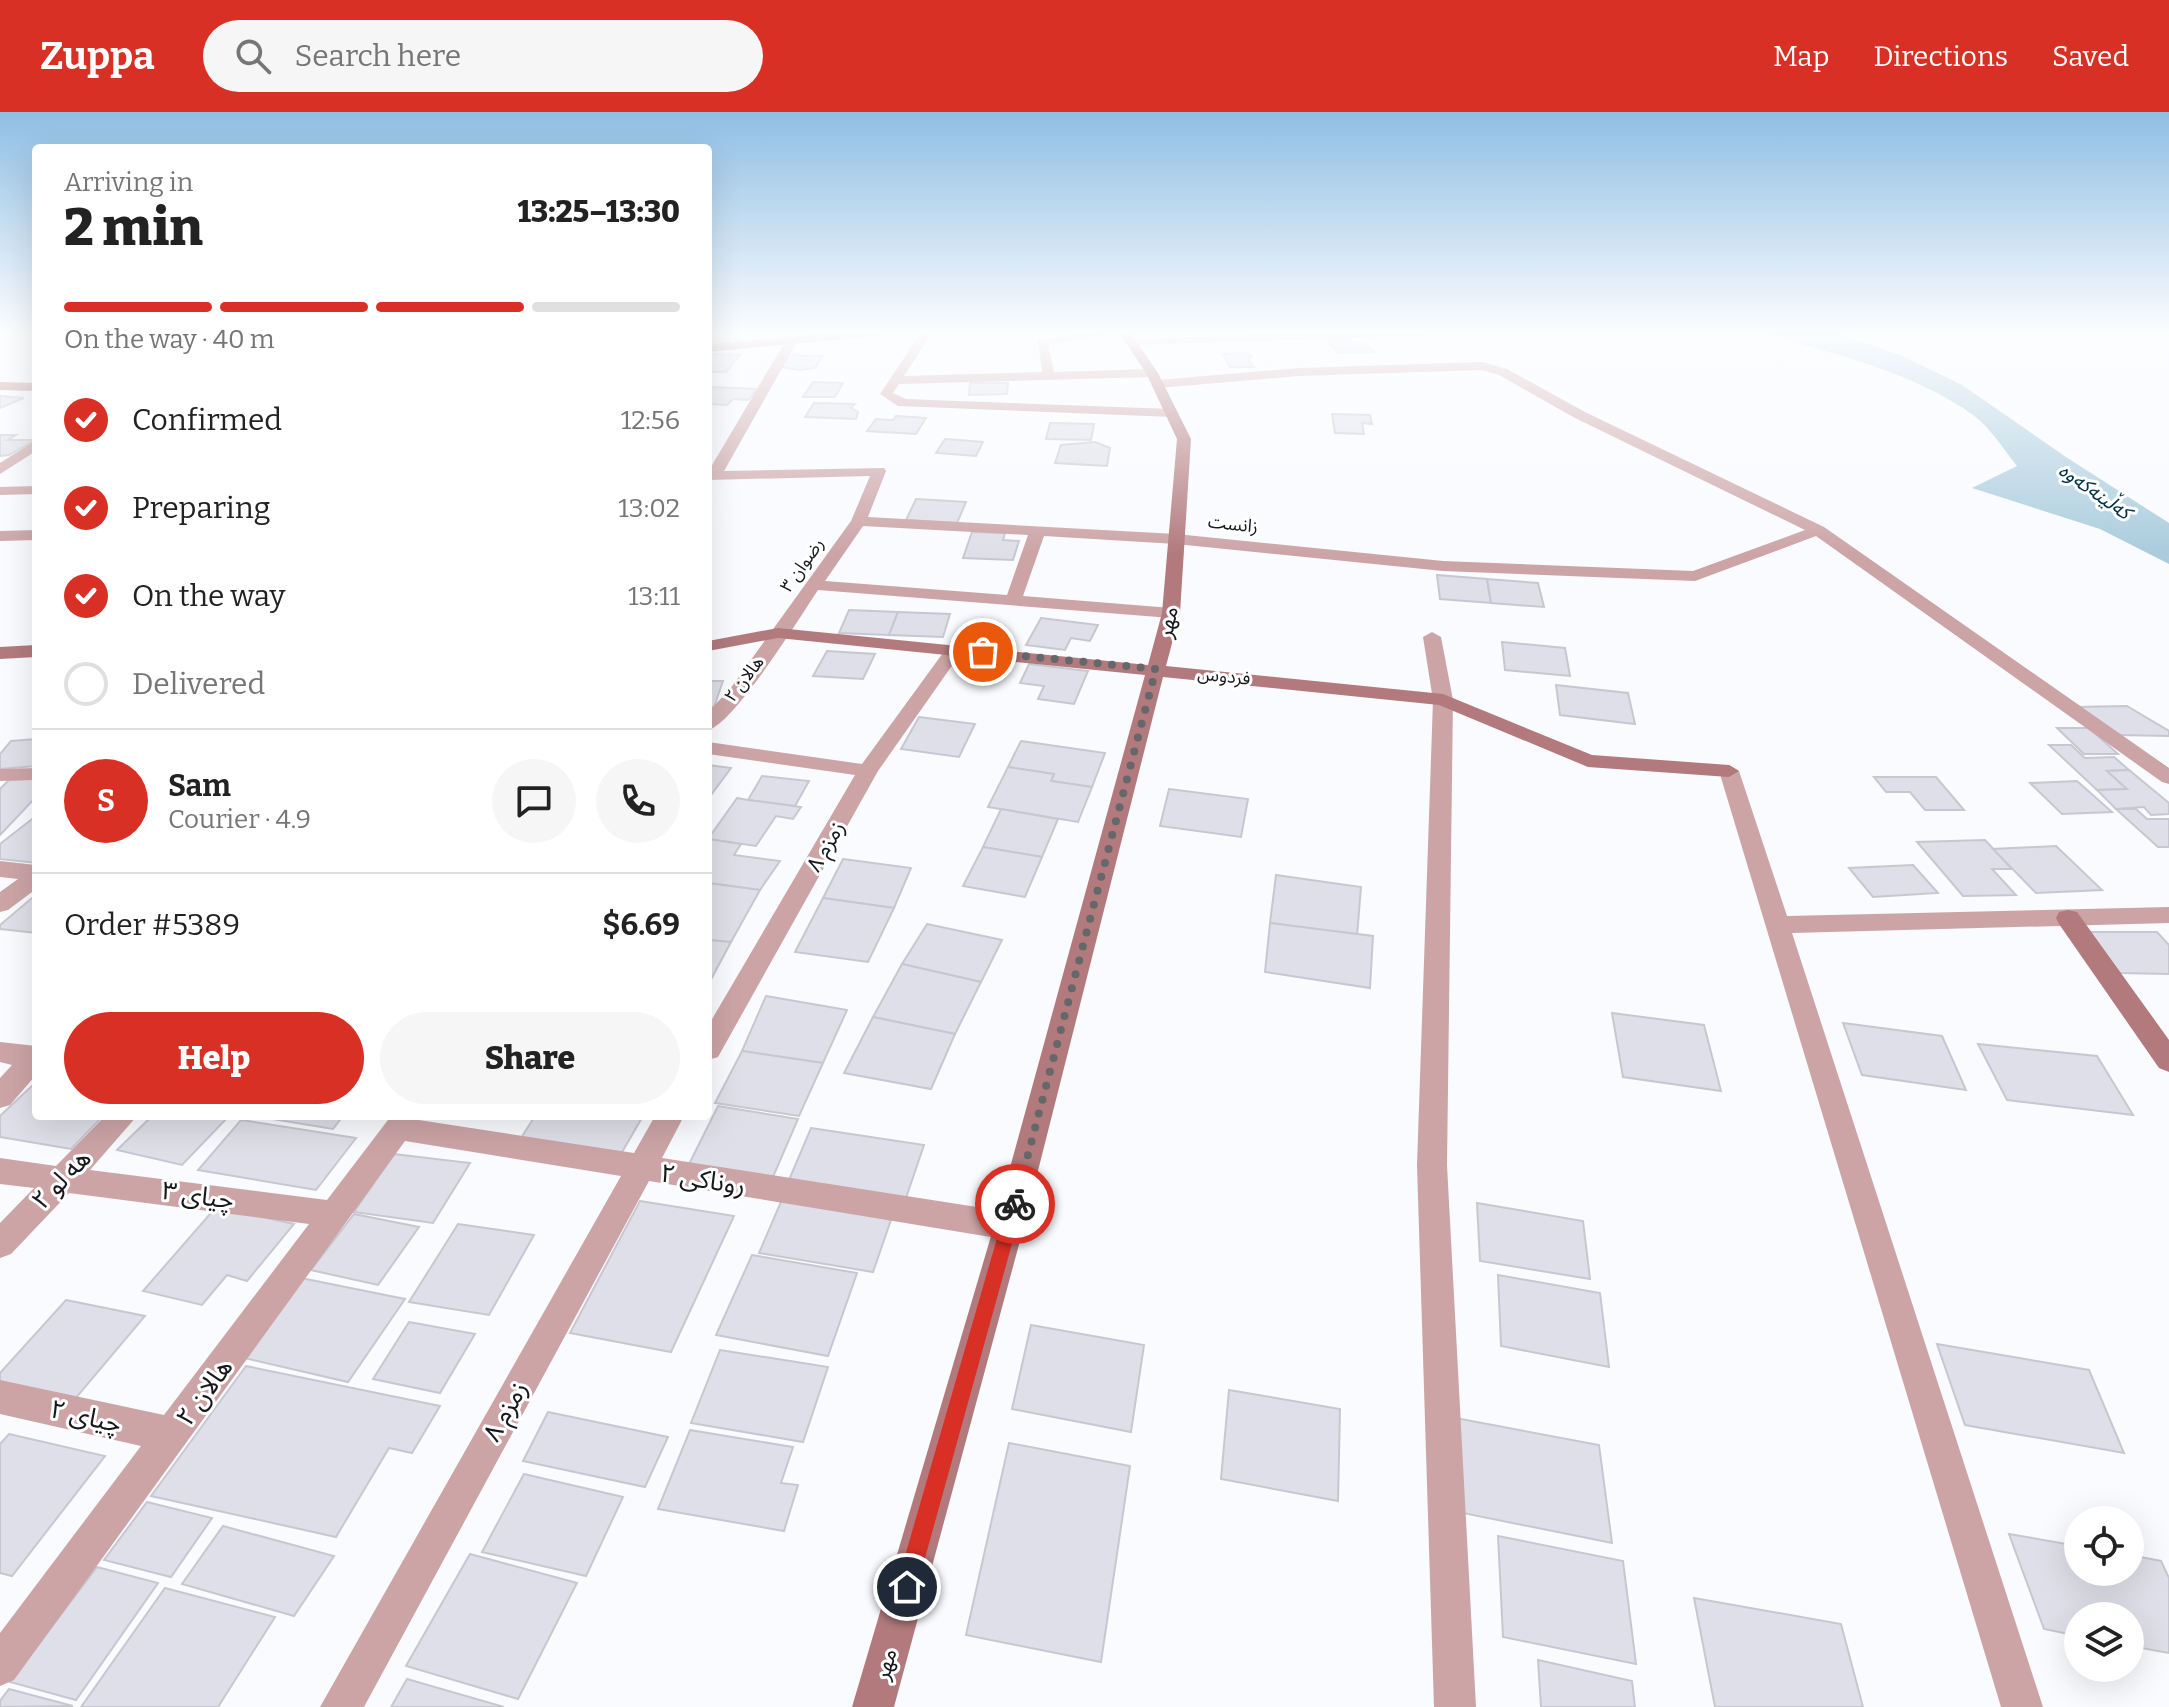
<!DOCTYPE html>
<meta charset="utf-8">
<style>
:root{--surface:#fff;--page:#f6f6f6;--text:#222;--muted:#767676;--line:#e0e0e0;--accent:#d93025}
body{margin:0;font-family:Bitter,"Noto Sans Arabic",serif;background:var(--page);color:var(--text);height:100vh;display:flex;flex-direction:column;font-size:30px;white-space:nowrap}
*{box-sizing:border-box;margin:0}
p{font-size:26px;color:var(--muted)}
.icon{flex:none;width:44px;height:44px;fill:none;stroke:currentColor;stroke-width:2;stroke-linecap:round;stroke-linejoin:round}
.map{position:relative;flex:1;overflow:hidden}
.details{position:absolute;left:32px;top:32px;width:680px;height:976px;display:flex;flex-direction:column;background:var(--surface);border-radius:8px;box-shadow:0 8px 32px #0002}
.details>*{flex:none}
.fabs{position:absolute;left:2064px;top:1394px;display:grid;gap:16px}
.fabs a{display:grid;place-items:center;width:80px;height:80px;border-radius:50%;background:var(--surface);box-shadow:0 8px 32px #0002;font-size:40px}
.pin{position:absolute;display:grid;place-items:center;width:68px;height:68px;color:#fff;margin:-34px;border:4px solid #fff;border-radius:50%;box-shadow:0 2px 8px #0007}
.courier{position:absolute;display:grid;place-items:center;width:80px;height:80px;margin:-40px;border:6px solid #d93025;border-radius:50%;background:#fff;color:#222;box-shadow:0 2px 10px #0007}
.head em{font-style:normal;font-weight:800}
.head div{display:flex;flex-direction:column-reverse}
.head{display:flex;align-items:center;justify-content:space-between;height:136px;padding:0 32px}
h1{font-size:52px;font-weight:800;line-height:60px}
.bar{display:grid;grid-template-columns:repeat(4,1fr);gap:12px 8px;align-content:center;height:96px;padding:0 32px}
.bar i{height:10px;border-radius:6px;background:var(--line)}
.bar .current{background:var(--accent)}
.bar p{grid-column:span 4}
.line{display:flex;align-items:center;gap:20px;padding:0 32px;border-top:2px solid var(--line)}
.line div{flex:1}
.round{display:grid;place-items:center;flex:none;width:84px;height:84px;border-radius:42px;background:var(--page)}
ol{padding:0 32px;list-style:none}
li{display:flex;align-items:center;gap:24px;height:88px}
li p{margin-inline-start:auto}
li .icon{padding:8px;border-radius:50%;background:var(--accent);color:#fff;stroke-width:4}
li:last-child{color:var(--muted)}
li i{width:44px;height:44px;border:4px solid var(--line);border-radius:50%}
.cta{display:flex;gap:16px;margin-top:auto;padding:16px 32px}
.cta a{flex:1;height:92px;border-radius:48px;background:var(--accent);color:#fff;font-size:32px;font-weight:800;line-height:92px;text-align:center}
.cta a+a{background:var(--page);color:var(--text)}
header{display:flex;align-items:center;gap:48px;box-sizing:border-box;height:112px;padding:0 40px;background:var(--accent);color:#fff}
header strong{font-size:38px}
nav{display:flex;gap:44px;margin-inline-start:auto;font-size:28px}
.search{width:560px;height:72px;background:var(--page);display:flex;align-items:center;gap:20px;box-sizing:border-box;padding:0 28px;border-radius:44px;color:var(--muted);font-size:30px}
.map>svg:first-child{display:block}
.water{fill:#acd}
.building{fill:#dfdfe9;stroke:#c8c7d1;stroke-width:2}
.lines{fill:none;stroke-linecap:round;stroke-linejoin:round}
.street{fill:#cca4a6;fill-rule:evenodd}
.secondary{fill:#b27a7d;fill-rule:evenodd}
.route{fill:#d93025}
.done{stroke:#65676b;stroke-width:8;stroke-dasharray:0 14.4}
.labels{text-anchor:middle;stroke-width:6;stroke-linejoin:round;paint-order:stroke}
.far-street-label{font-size:18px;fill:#16181b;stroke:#fff}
.far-water-label{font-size:20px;font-style:italic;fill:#023346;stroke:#fff}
.street-label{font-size:22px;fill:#16181b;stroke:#fff}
.near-street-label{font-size:26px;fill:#16181b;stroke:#fff}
</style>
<header>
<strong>Zuppa</strong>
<div class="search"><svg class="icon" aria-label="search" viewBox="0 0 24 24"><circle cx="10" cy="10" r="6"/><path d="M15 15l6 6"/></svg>Search here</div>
<nav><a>Map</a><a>Directions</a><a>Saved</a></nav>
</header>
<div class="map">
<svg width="2169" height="1595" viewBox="0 0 2169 1595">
<rect width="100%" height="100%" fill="#f9fbff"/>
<path class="water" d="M1753,219H1831L1905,245L1962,273L2066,345L2169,411V452L2100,417L1972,376L2017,354C2004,338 1990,315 1973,303C1912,259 1825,239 1753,219Z"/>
<g class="building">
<path d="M708,219H728L729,228L708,230Z"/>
<path d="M1330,226L1365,231L1374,240L1338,241L1328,228Z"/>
<path d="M1245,241L1252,244L1248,248L1254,255H1230L1223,242Z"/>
<path d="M708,242L740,243L726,260H708Z"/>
<path d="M788,243L823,244L815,256L799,258L780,255Z"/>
<path d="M813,270L843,271L835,285H803Z"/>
<path d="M970,271H1008L1007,282L969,283Z"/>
<path d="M712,275L758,277L748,288L733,287L727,293L708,292V279Z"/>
<path d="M0,284L24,286L0,296Z"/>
<path d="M814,291L855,292L851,296L858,300L856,307L805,305Z"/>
<path d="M1332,302L1370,303L1372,312L1362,311L1364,322L1335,321Z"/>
<path d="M896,304L926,306L916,322L867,319L876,307L893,308Z"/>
<path d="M1050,311L1094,312L1091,328L1046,327Z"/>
<path d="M0,323H16L8,328H35L9,343L0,344Z"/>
<path d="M945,327L983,330L976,344L936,341Z"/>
<path d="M1095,330L1110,336L1107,354L1055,351L1061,333Z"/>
<path d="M916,387L966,390L957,411L906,408Z"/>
<path d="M972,420L1005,421L1003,428L1019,429L1013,448L963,446Z"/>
<path d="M1437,463L1487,467L1491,491L1440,487Z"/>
<path d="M1487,467L1538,471L1544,495L1491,491Z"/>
<path d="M849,498L898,500L889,523L839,521Z"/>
<path d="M898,500L950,502L943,525L889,523Z"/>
<path d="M1041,506L1098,513L1090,529L1071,526L1065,538L1026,533Z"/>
<path d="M1502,530L1565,536L1570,564L1505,558Z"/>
<path d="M827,539L875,542L863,567L813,564Z"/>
<path d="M1029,552L1088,559L1074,592L1038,587L1044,574L1020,571Z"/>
<path d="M708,569H723L714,595H708Z"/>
<path d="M1556,573L1628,581L1635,612L1560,603Z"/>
<path d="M2127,594L2169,619V624L2118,623L2077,595Z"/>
<path d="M919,605L975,612L959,645L901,637Z"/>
<path d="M2057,616H2089L2118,642H2084Z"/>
<path d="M36,627V654L0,657V642L11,629Z"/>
<path d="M1021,629L1105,641L1092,675L1051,669L1054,662L1008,655Z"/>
<path d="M2049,633H2071L2085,646L2114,645L2129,658L2107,659L2127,677L2097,678Z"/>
<path d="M708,653L731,656L708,687Z"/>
<path d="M1008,655L1054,662L1051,669L1092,675L1078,710L988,695Z"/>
<path d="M2129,658L2169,691V702L2151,703L2144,695L2116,697L2097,678L2127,677L2107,659Z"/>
<path d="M762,664L809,669L795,694L748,688Z"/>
<path d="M1874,665H1936L1964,698H1925L1910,680H1886Z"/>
<path d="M36,666V685L0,723V677L9,668Z"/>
<path d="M2077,669L2112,700L2062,702L2030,671Z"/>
<path d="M1169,677L1248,687L1241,725L1160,714Z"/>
<path d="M737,686L748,688L801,695L793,707L776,704L756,734L708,727Z"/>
<path d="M1001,697L1058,707L1042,745L983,735Z"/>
<path d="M2116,697H2136L2147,707H2169V735H2158Z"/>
<path d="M36,704V751L0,747V732Z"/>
<path d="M708,727L741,732L734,743L780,749L760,778L708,771Z"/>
<path d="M1985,728L2012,757H1992L2016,783L1963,784L1917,730Z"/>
<path d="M2056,734L2102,778L2036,781L1993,737Z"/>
<path d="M983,735L1042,745L1025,785L963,774Z"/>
<path d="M843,747L911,756L894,796L823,786Z"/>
<path d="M1913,753L1938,781L1873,785L1849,756Z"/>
<path d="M1276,763L1361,775L1357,824L1270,811Z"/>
<path d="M708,771L760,778L731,830L708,828Z"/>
<path d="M32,786L36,787V821L0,817V813Z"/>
<path d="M823,786L894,796L868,850L795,840Z"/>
<path d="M1270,811L1373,824L1370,876L1265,860Z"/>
<path d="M927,812L1002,828L981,870L902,852Z"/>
<path d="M2083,820H2157L2169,833V862L2120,861Z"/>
<path d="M708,828L731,830L708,873Z"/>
<path d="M902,852L981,870L955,922L873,905Z"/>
<path d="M766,884L847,898L823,951L742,939Z"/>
<path d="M1612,901L1704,913L1721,979L1623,965Z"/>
<path d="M873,905L955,922L931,977L844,961Z"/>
<path d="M1843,911L1942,924L1966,978L1862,963Z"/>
<path d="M1978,932L2097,944L2133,1003L2007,988Z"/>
<path d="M742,939L823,951L799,1004L715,991Z"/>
<path d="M36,970V1004H103L71,1037L0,1025V1004Z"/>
<path d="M718,994L798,1007L773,1065L689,1052Z"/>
<path d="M152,1004H229L182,1053L117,1038Z"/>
<path d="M254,1004H343L333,1017Z"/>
<path d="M535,1004H643L621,1042L521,1026Z"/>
<path d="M241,1008L356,1026L316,1078L198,1058Z"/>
<path d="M811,1016L924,1033L906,1086L789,1068Z"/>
<path d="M394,1042L470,1051L433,1111L354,1100Z"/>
<path d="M783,1085L893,1102L873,1160L759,1141Z"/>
<path d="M640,1089L734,1104L671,1240L570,1221Z"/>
<path d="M1477,1091L1583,1109L1590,1167L1480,1149Z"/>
<path d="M216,1095L294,1112L247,1169L227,1163L202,1193L143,1179Z"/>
<path d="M354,1102L419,1115L378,1173L311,1158Z"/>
<path d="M458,1112L534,1123L489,1203L409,1190Z"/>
<path d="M752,1143L857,1161L828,1244L716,1223Z"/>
<path d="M1498,1163L1600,1181L1609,1255L1501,1234Z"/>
<path d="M301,1166L405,1187L348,1270L240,1245Z"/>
<path d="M66,1188L145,1204L70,1293L0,1278V1261Z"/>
<path d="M409,1210L475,1222L440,1281L373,1267Z"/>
<path d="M1031,1213L1144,1233L1131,1320L1012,1297Z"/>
<path d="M1937,1232L2089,1258L2124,1341L1965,1313Z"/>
<path d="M720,1238L828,1255L803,1330L691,1311Z"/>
<path d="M246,1254L440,1294L412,1341L389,1336L336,1425L151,1384Z"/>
<path d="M1229,1278L1340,1297L1338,1389L1221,1367Z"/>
<path d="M548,1300L668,1325L645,1375L523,1349Z"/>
<path d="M1450,1305L1599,1333L1612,1431L1453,1399Z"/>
<path d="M690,1318L793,1335L781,1371L798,1373L784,1419L658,1397Z"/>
<path d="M9,1322L105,1344L12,1464L0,1461V1332Z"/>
<path d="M1009,1331L1130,1354L1101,1550L966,1523Z"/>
<path d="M524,1362L623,1385L586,1464L482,1440Z"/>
<path d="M147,1390L212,1406L171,1465L104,1448Z"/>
<path d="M223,1414L334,1444L294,1504L182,1472Z"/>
<path d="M2009,1422L2078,1434V1460H2130V1443L2161,1449L2169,1466V1541L2130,1534V1504H2078V1524L2044,1517Z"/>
<path d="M1498,1424L1623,1449L1636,1552L1503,1525Z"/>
<path d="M470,1442L577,1471L518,1587L406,1554Z"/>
<path d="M97,1455L158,1471L76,1588L10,1570Z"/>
<path d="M165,1476L275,1505L218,1595H81Z"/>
<path d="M1694,1486L1841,1512L1863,1595H1715Z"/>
<path d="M1538,1548L1632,1569L1635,1595H1541Z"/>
<path d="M407,1567L504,1595H391Z"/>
<path d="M9,1577L73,1594L0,1595V1589Z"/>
</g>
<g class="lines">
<g class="street">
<path d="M0,219H36V222L0,223Z"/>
<path d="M922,219H933L904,264L1042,260L1038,228L1098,219H1124L1048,233L1054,260L1152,257L1158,261L1152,265L899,272L893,281L906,287L1172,297L1179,301L1172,305L898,294L880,282Z"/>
<path d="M1381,219L1448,220L1442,223L1131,233L1125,230L1131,227Z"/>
<path d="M792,225L798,228L724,359L884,356L886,359L868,405L1176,422L1443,449L1693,459L1805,418L1575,306L1499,263L1482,258L1299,264L1158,276L1152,272L1158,268L1299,256L1483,250L1507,257L1585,300L1824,415L2169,656V672L2162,670L1816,424L1695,469L1443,459L1176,432L1044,424L1023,484L1171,496L1180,501L1171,506L818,478C800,505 734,612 708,618V600L730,577L851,409L870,364L708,368V360L786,228ZM863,414L1028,423L1007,483L825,469Z"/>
<path d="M36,328V339L0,362V351Z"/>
<path d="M36,374V382L0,383V375Z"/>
<path d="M36,418V428L0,429V419Z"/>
<path d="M1432,520L1441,525L1453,588L1447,1053L1476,1595H1434L1417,1053L1433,588L1423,525Z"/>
<path d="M954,532L963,538L878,659L718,945L708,948V914L855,663L708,642V630L862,652L948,534Z"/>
<path d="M1729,653L1739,659L1787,804L2169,795V811L1792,821L2043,1595H2001L1719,659Z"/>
<path d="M36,656V668L0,669V657Z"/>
<path d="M0,749L36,753V777L8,798L0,800V780L18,767L0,765Z"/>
<path d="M0,930L36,934V963L10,993L0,996V966L12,953L0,950Z"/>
<path d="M105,1004H137L90,1058L327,1088L391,1004H421L419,1008L634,1041L655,1004H684L662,1046L1009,1100L1020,1104L1024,1114L1020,1124L1009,1128L649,1069L364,1595H320L621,1064L405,1029L14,1568L0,1574V1521L141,1334L0,1302V1268L164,1303L309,1112L69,1081L11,1142L0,1146V1111L34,1076L0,1072V1046L56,1054Z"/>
</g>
<g class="secondary">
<path d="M862,219H900L894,222L708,240V232Z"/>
<path d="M1118,219H1129L1158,261L1191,327L1180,501L1166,554L1443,582L1592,643L1729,653L1739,659L1729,665L1588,655L1439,593L1163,565L1024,1114L894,1595H852L994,1114L1145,563L778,526L708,539V529L778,516L1148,553L1162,501L1177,327L1146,261Z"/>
<path d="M0,270L36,271V279L0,278Z"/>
<path d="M36,533V545L0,547V535Z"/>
<path d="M2068,798L2077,800L2169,928V960L2159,956L2059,812L2056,806L2059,800Z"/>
</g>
</g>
<linearGradient id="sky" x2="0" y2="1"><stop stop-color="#8fbee4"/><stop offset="0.5" stop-color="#fcfdff"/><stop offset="1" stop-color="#fcfdff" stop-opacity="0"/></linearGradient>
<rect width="2169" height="442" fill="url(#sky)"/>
<path class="route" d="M1015,1085L1023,1092L917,1475L914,1482L907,1485L899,1482L896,1475L1007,1092Z"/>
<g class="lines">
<path class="done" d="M983,540L1156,557L1015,1092"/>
</g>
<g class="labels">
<g class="far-street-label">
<text transform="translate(1233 412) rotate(6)" y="6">زانست</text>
<text transform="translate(802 453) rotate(-55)" y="6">رضوان ۳</text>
<text transform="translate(1224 564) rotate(6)" y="6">فردوس</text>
<text transform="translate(744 567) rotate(-53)" y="6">هالان ۲</text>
</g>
<g class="far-water-label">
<text transform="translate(2095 379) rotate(35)" y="7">کەڵینەکەوە</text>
</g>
<g class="street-label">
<text transform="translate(1167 510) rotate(-78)" y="8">مهر</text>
<text transform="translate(825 734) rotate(-60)" y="8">زمزم ۸</text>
<text transform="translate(885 1552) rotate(-74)" y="8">مهر</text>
</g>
<g class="near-street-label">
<text transform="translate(61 1067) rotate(-46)" y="9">هه لو ۲</text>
<text transform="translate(703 1067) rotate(9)" y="9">روناکی ۲</text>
<text transform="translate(198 1083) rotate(8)" y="9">چیای ۳</text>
<text transform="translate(204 1280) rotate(-54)" y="9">هالان ۲</text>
<text transform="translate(505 1299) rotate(-61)" y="9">زمزم ۸</text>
<text transform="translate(86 1304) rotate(13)" y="9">چیای ۲</text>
</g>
</g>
</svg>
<div class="fabs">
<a><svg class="icon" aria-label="locate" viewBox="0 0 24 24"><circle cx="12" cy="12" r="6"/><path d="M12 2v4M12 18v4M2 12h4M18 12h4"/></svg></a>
<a><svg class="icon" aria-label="layers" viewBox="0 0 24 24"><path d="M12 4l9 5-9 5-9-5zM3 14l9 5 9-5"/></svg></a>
</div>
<div class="pin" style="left:983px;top:540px;background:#ea580c"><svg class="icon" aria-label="bag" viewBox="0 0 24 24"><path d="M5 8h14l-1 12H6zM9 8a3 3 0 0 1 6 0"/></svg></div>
<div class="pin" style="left:907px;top:1475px;background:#1f2937"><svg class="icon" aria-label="home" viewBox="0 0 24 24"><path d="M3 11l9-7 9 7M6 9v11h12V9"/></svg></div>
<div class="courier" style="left:1015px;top:1092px"><svg class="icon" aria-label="bike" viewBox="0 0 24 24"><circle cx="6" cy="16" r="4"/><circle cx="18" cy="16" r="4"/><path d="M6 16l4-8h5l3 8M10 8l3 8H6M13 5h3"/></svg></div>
<section class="details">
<div class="head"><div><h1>2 min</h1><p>Arriving in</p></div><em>13:25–13:30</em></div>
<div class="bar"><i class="current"></i><i class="current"></i><i class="current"></i><i></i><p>On the way · 40 m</p></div>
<ol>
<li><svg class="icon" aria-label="check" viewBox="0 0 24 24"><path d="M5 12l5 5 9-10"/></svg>Confirmed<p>12:56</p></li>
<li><svg class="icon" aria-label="check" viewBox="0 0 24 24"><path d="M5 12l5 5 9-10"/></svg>Preparing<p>13:02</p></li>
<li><svg class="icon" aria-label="check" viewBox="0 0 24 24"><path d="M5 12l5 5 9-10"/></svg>On the way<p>13:11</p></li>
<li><i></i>Delivered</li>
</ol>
<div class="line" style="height:144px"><b class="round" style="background:var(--accent);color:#fff">S</b><div><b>Sam</b><p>Courier · 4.9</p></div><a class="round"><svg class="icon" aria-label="chat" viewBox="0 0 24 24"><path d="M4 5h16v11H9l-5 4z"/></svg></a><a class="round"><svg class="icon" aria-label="phone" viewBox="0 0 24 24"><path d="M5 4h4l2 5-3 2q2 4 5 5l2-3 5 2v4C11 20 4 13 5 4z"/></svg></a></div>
<div class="line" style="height:104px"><div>Order #5389</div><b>$6.69</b></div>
<div class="cta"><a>Help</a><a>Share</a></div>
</section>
</div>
